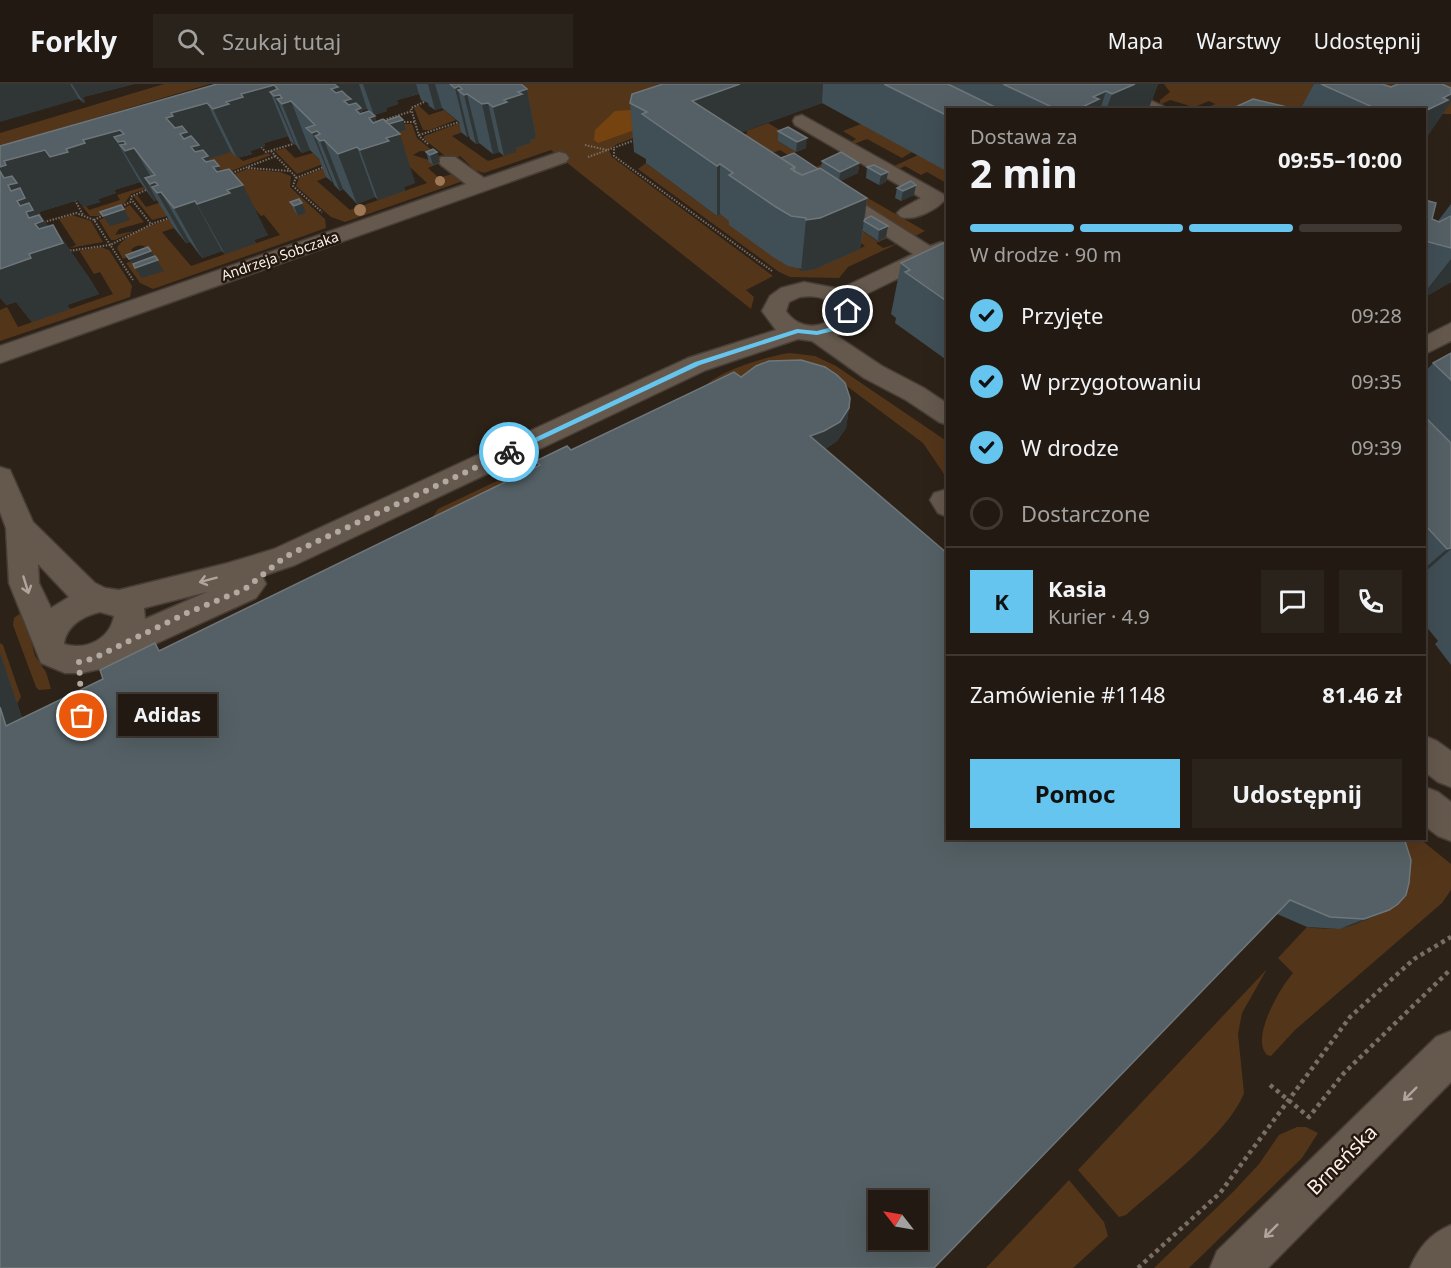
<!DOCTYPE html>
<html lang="pl">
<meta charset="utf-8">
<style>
:root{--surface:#221a12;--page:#2a231b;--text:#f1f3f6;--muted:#a2a19f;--line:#3f3832;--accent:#65c5ee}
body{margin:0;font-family:"Noto Sans",sans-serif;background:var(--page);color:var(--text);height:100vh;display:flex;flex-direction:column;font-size:22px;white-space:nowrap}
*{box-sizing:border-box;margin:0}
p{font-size:20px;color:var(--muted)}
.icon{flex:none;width:33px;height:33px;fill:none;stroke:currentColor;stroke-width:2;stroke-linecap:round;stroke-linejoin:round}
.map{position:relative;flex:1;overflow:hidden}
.side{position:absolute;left:946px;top:24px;width:480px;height:732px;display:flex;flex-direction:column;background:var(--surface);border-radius:0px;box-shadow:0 6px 24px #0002,0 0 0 2px var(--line)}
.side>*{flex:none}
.needle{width:39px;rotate:301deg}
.buttons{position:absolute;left:868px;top:1106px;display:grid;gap:12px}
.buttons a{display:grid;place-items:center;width:60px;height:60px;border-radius:0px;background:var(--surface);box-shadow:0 6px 24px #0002,0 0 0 2px var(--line);font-size:30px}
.pin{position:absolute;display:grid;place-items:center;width:51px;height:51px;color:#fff;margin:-26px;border:3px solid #fff;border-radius:50%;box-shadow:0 2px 6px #0007}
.courier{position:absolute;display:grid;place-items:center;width:60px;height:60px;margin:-30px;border:4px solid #65c5ee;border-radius:50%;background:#fff;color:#222;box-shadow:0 2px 8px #0007}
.bubble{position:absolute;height:42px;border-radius:0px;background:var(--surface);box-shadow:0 6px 24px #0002,0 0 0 2px var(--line);font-size:20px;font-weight:700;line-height:42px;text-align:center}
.headline em{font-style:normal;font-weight:700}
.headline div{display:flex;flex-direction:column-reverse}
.headline{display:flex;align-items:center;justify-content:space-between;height:102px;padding:0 24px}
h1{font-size:39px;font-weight:700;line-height:45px}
.bar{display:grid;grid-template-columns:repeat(4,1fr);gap:9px 6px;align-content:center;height:72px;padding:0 24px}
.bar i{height:8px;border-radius:4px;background:var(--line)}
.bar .selected{background:var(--accent)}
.bar p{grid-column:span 4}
.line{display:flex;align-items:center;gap:15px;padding:0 24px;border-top:2px solid var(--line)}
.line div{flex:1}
.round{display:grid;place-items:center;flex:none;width:63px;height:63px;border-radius:0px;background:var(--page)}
ol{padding:0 24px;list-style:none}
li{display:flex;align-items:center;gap:18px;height:66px}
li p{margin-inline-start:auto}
li .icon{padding:6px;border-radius:50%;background:var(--accent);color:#111;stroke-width:4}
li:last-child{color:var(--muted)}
li i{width:33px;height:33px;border:3px solid var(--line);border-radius:50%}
.primary-button{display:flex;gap:12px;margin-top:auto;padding:12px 24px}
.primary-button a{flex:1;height:69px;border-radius:0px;background:var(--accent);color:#111;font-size:24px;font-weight:700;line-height:69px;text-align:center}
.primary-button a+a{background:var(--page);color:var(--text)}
header{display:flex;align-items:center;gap:36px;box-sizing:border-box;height:84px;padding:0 30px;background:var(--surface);border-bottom:2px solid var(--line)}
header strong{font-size:28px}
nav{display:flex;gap:33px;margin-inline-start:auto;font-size:21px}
.search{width:420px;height:54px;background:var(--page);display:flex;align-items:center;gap:15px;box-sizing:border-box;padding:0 21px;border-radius:0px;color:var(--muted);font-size:22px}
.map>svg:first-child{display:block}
.green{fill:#53351a}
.forest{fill:#75430f}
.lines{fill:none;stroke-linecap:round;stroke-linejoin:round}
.minor-casing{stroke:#473e37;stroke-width:3}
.path-far1{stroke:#786e65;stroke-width:2;stroke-dasharray:1.5 1.5;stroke-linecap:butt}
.path{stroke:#786e65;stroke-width:4.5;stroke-dasharray:4 4;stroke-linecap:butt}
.minor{fill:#65584d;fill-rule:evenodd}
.tree{fill:#9e7756}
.wall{fill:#404e55}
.shaded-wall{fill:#303536}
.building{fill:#546065;stroke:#6e767a;stroke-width:1.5;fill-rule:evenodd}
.oneway{stroke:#b0a49c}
.route{fill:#65c5ee}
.done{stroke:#b2a9a1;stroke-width:6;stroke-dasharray:0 10.8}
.labels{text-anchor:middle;stroke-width:5;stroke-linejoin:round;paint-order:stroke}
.far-street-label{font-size:14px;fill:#faf1eb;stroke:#24180f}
.near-street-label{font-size:20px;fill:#faf1eb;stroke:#24180f}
</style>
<header>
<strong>Forkly</strong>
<div class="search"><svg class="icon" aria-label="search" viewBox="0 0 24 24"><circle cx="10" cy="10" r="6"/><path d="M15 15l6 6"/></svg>Szukaj tutaj</div>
<nav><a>Mapa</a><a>Warstwy</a><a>Udostępnij</a></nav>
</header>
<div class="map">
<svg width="1451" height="1184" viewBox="0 0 1451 1184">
<rect width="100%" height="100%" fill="#2d2218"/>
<g class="green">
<path d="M164,0H210L0,62V49Z"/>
<path d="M467,0H784L617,60L609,66L612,73L773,192L746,206L754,213L751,225L551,66L484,89L475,86L460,72L450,76L424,55V52L460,39L468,46L452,52L488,77L516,68Z"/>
<path d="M1164,0H1451V30H1425V26H1227L1222,23L1204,25L1215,20L1209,17L1190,25L1183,26L1190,22L1170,16L1160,21V16L1170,8Z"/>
<path d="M418,21L429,31L444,26L456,36L430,46H423L414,24Z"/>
<path d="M372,39L412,40L417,54L434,68L420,67L413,71L429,76L438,71L445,77L428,84L439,94L455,89L460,94V98L345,138L331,133L296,102L299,94L327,83L334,90L317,97L350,126L427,99L394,68Z"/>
<path d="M768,39L785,49L778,57L796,68L794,69L816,83L834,75L821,87L925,147L915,152L780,66L770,70L740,52L748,49L746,47Z"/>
<path d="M861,40L912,68L902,74L867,55L854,60L851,58L856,55L843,47Z"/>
<path d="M285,64L295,74L313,69L323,80L297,90L275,67Z"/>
<path d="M231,68L243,77L268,69L271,71L224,90L206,75Z"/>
<path d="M918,71L948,87V100L927,88L921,91L905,82L899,85L894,82Z"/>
<path d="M646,79L717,132L720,130L802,187L815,185L865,162L821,132L861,146L877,157L888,152L890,153L876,159L883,164L899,159L848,183L839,194L790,193L779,188L638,85Z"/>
<path d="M247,85L280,88L291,92L290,103L325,135L326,144L153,205L140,199L126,179L138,175L147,164C142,160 135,161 131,166L135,170L123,175L117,164C126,148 160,138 177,133L183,141L162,148L191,182L280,151L264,131L261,132L227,93Z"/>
<path d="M143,103L145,105L131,110L124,120L99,132H90L83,123L86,122L89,126L120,116L117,111Z"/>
<path d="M137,111L146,123L165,117L175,130L152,136L134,113Z"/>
<path d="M130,121L144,138L119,145L115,151L134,147L115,156H111L99,136Z"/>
<path d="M72,131L91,137L103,158L70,164L76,161L59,135Z"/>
<path d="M101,163L109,166L132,202L130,213L0,257V226L7,223L18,243L113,210L100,188L94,190L79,166L66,169Z"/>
<path d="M790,269L815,272L836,282L948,358V396L923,359L836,294L746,290L700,312C700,291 771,271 790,269Z"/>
<path d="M518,387L532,388L430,437L438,425Z"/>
<path d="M23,527L35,572L46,588L51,605L39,606L36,603L13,541L14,534Z"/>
<path d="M0,559L3,561L21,613L17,620L0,569Z"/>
<path d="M1375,755H1420L1451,780V806L1442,819L1295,946L1271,972L1267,971C1250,954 1280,904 1293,889L1278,874L1307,843C1332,846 1351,846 1372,831Z"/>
<path d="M1267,885L1242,929L1238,950L1244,1009C1229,1049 1159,1102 1126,1131L1119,1133L1078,1086Z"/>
<path d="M1297,1043H1306L1318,1049L1302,1074L1189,1184H1154L1234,1107L1259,1080L1279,1051Z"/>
<path d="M1069,1096L1104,1138L1108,1152L1073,1184H986Z"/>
</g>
<path class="forest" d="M662,24L674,32L598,59L594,56L595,46L615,27Z"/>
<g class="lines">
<g class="minor-casing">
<g id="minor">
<path d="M1091,0H1115L1163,22L1165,26H1140L1094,4Z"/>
<path d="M802,31L943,110L946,114C938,126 914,137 901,133L897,129L901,125L921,114L795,41L793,37L795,33Z"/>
<path d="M559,68L566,70L569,74L566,78L0,279V262L466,100L441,81L438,77L441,73H455L484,94Z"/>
<path d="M823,110L859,117L930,162L941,158L948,160V170L854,216L860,227L851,243L837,252L882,282L924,304L948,320V341L939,338L906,316L864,294L812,257L798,255L706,286L295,481L262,492L266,500L256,514L100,585L82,589H65L41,579L9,499L6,444L0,428V383L10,386L33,438L95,499L105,504L119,506L228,479L274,465L688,274L776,246L762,227L770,212L781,204L804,198L840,205L913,170L846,126L816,120L813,116L816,112ZM800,213C814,211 830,213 836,227C826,247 798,246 786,227L789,218ZM38,480L69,513L51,524L39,499ZM207,508L145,535L144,524ZM100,528L114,532C110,555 86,567 64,560C66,542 83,532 100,528Z"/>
<path d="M1451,239V257L1425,270V252Z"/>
<path d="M944,406L948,407V433L938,429L930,416L934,409Z"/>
<path d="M1425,652L1437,657L1451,667V703L1438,698L1425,688Z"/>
<path d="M1425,703L1438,708L1451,718V757L1438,752L1425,742Z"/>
<path d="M1451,947V998L1268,1184H1210L1217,1167L1436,953Z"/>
<path d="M1451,1141V1184H1410C1419,1163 1430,1150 1451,1141Z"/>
</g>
</g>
<g class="path-far1">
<path d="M424,18L411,24L419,52L428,60"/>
<path d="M381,37L412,27"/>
<path d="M398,38H415"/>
<path d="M419,51L459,38"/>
<path d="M585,61L607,66"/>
<path d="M261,63L266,68L293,60"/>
<path d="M614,65V72L772,187"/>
<path d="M271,67L296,93L293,102L322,128"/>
<path d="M588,73L638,55"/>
<path d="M248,84L290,87"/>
<path d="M229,90L276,72"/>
<path d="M296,94L326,82"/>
<path d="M146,106L132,112L131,115L151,140"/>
<path d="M75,116L83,131"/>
<path d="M119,124L132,117"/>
<path d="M94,136L106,130"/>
<path d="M41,139L76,129L94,136L133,196"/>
<path d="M67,167L110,161L154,139L173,133"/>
</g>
<g class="path">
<path d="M1270,1001L1309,1033L1344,989L1451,885"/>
<path d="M1138,1184L1220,1109L1350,933L1414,875L1451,853"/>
</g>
<use href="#minor" class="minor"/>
</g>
<g class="tree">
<circle cx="440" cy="97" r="5"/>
<circle cx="360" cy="126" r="6"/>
</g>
<g class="wall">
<path d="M0,0H134L83,13L85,18L84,19L79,15Z"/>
<path d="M217,0H521L527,5L536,54L530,56L531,59L516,64L517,67L504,72L499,68L493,70L479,59L476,60L470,55L469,52L467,53L461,48L459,38L442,24L435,26L429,22L428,19L421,16L419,10L397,16L398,20L386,24L387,27L374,31L367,25L362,27L363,29L375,32L376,38L385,37L406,46L398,48L415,99L404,103L405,107L378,116L375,113L357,120L343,105L340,107L334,101L333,98H332L326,93L319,75L310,66L302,69L298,64L296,61H295L290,57L288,52L264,59L265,62L250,67L252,70L237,74L231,68L209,75L210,77L222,87L268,151L254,156L256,159L225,170L222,167L202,174L190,158L186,159L174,144L157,116L154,117L140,98L114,106L116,109L98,115L100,118L83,123L78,116L39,128L41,131H40L48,142L88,192L99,210L67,221L70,225L32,238L16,218L6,221L0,62Z"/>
<path d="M663,0H1158L1148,26H948V88L822,19L741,48L781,74L794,69L818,85H821L822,77L841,68L859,79L858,89L840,97L867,114L865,135L871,132L888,142L886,153L878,157L863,147L860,165L815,185L801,187V185L788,182L773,173L729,141V137L720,130L717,132L646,79V75L634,68L630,19L632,10Z"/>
<path d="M1314,0H1382L1425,26H1300Z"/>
<path d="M778,47L806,64L796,68L778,57Z"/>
<path d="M426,68L440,78L433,81L429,78Z"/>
<path d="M867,83L888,88L886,98L879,101L866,94Z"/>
<path d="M897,104L914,111L901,117L895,114Z"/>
<path d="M1425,116L1432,135L1438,137L1451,120V198L1425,213Z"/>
<path d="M290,118L306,129L298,132L295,128Z"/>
<path d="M948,157V277L895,239L896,234L891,230L901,179Z"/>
<path d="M1451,269V581L1435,560L1438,557L1425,541V288L1433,279Z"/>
<path d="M741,293L849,324L846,344L837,357L825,365L948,754L1389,826L1340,845L1307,843L1277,830L0,1184V569L22,634L538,382L536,377L571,366Z"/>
</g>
<g class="shaded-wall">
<path d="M0,0H70L79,15L0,38Z"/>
<path d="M72,0H134L83,13L85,18L84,19Z"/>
<path d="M319,0H359L367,25L362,27L374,62L369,34L375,32L383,59L386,54L400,50L415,99L404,103L405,107L378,116L360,66Z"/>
<path d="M363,0H416L419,10L397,16L398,20L386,24L387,27L374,31Z"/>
<path d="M428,0H435L442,24L435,26Z"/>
<path d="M740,0H823L822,19L694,66L692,17Z"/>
<path d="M1135,0H1158L1148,26H1106L1112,10Z"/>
<path d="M274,1L278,11H280L283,19L291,17L310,66L302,69L282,20L277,15L296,61H295L274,12L270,8L288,52L264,59L265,62L250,67L252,70L237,74L213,25L241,10Z"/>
<path d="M459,2L461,8L458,6L469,52L467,53L455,4Z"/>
<path d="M527,5L536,54L530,56L531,59L516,64L517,67L504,72L493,23L518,8Z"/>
<path d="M1106,7L1100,26H1076L1093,13Z"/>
<path d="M467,10L479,59L476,60L464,11Z"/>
<path d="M1451,10V18L1425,56V27L1443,14Z"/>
<path d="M207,19L231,68L209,75L214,83L219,82L231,105L243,101L268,151L254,156L256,159L225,170L197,120L166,34L171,29Z"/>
<path d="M488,19L499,68L493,70L482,20Z"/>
<path d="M403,36L406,46L389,51L386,41Z"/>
<path d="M120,46L131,65L134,64L154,98H155L190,158L186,159L157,109L152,103L179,150L150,100L146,96L157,116L154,117L120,61L148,108L118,58L114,53L140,98L114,106L116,109L98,115L100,118L83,123L78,116L39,128L41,131H40L48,142L53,141L88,192L99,210L67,221L70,225L32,238L16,218L6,221L0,214V185L29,170L20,122L0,87V83L4,77L45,66L66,65L83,56Z"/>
<path d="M317,47L321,57L324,56L343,105L340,107L320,57L315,52L333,98H332L312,49Z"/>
<path d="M807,54L806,64L796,68L797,58Z"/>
<path d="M357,63L375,113L357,120L338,70Z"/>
<path d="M437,68L440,78L433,81L430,71Z"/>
<path d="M859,79L858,89L839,98L840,88Z"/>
<path d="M720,80V130L717,132V82Z"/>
<path d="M888,88L886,98L879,101L881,91Z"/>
<path d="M916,101L914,111L901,117L903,107Z"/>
<path d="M867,114L860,165L815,185L801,187L806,136Z"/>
<path d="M195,117L222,167L202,174L174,124Z"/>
<path d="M302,119L306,129L298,132L294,122Z"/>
<path d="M124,125L130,136L110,142L103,132Z"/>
<path d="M888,142L886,153L878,157L879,146Z"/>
<path d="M151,167L164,187L142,194L129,175Z"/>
<path d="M1451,175V198L1425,213V208Z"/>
<path d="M849,324L846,344L837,357L822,367L810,352Z"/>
<path d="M1451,464V465L1425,488V484L1447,465Z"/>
<path d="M0,569L30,658L6,642L0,623Z"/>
<path d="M1389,826L1364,837L1340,845L1364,835Z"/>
</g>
<g class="building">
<path d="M217,0H334L338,3L331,5L336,9L342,7L346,11L351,15L344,17L349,21L356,19L361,24L356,26L360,30L369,27L375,32L369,34L373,39L383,35L400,50L386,54L389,57L360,66L357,63L338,70L324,56L320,57L315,52L320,50L317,47L312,49L306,44L315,41L291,17L282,20L277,15L282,14L280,11L274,12L270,8L278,5L274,1L241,10L243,13L226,18L229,20L213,25L207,19L171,29L173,32L166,34L175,44L182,42L187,48L180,50L184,55L191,52L199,61L191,63L195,68L203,66L208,72L202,74L206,78L214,76L219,82L213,83L217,88L229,85L243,101L227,106L230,109L197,120L195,117L174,124L161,108L157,109L152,103L158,101L155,98L150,100L145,94L155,91L134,64L125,67L120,61L126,60L124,57L118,58L114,53L124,50L120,46L83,56L85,59L66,65L68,68L50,73L45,66L4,77L6,81L0,83V62Z"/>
<path d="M450,0H521L527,5L518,8L522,10L504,16L507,18L493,23L488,19L482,20L467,10L464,11L458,6L462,5L459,2L455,4Z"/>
<path d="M663,0H740L692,17L795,83L791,85L802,91L820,84L867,114L820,134L806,136V134L791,132L776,123L729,91L733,89L720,80L717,82L642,30L647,28L630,19L632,10Z"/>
<path d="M884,0H948L1001,26H948V32Z"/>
<path d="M1003,0H1135L1112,10L1106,7L1093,13L1099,15L1076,26H1058Z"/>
<path d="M1321,0H1382L1391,3L1398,0H1442L1451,4V10L1443,14L1448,16L1425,27V26H1379Z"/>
<path d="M1253,15L1300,26H1229Z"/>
<path d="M399,32L403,36L389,40L385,37Z"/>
<path d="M788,43L807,54L797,58L778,47Z"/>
<path d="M433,65L437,68L430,71L426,68Z"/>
<path d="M841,68L859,79L840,88L822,77Z"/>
<path d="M794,69L818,85L802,91L794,87L795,83L781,74Z"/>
<path d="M874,81L888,88L881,91L867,83Z"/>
<path d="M0,87L4,94L12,92L17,99L8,101L11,107L20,104L25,114L17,117L20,122L29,119L33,126L26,128L29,134L39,131L43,137L35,140L39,145L53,141L63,159L29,170L31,174L0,185Z"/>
<path d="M911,97L916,101L903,107L897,104Z"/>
<path d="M299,115L302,119L294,122L290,118Z"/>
<path d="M1425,116L1436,119L1432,135L1439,138L1451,132V164L1425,157Z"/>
<path d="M121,121L124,125L103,132L100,128Z"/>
<path d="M871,132L888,142L879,146L864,137L865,135Z"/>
<path d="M948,157V218L905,188L910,186L901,179Z"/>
<path d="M148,163L151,167L129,175L126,171Z"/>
<path d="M155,172L158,176L135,184L133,180Z"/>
<path d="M1451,269V296L1433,279Z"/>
<path d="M801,276L825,283L837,291L845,299L850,314L849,324L840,338L824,347L810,352L948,470V754H1404L1411,776L1409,799L1406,811L1398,820L1389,826L1364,835L1330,833L1290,816L934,1184H0V623L6,642L103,595L100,586L155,559L159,567L540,381L536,377L567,362L571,366L734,288L741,293L756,282L769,277ZM879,1116H918V1155H879Z"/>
<path d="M1425,333L1451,359V464L1447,465L1425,441Z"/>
</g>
<defs><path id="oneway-shaft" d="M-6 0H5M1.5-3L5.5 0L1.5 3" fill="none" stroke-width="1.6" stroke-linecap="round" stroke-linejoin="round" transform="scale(1.5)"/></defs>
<g class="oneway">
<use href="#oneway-shaft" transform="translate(208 496) rotate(165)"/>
<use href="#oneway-shaft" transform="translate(26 501) rotate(73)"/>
<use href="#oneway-shaft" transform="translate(1410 1010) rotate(135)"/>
<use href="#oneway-shaft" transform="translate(1271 1147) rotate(135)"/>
</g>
<path class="route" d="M848,225L851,227L846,240L837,246L817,251L798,249L700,281L511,370L505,368L695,278L797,245L817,247L832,243L840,237L844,227Z"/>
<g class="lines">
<path class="done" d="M82,632L79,578L92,575L187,529L245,505L285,473L303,464L509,368"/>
</g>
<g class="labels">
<g class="far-street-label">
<text transform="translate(280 172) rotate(-19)" y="5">Andrzeja Sobczaka</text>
</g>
<g class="near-street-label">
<text transform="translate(1342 1076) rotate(-45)" y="7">Brneńska</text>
</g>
</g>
</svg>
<div class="buttons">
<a><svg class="needle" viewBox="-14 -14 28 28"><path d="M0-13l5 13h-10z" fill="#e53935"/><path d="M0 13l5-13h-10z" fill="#a2a19f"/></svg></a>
</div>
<div class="pin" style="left:82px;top:632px;background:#ea580c"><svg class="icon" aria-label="bag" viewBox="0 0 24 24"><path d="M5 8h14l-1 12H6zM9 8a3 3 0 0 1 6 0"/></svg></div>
<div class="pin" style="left:848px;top:227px;background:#1f2937"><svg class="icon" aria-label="home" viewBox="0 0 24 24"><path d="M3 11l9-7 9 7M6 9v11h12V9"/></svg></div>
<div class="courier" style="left:509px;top:368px"><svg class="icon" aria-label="bike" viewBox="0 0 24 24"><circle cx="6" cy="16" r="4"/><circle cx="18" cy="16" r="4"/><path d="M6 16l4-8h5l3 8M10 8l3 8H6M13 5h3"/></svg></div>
<div class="bubble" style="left:118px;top:610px;width:99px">Adidas</div>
<section class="side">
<div class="headline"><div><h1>2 min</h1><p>Dostawa za</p></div><em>09:55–10:00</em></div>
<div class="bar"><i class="selected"></i><i class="selected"></i><i class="selected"></i><i></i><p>W drodze · 90 m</p></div>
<ol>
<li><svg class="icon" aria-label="check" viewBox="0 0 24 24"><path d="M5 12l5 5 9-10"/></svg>Przyjęte<p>09:28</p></li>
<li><svg class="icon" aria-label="check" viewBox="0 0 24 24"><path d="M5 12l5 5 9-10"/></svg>W przygotowaniu<p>09:35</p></li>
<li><svg class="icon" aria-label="check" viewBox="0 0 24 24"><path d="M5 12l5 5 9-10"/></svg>W drodze<p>09:39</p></li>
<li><i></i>Dostarczone</li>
</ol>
<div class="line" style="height:108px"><b class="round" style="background:var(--accent);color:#111">K</b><div><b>Kasia</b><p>Kurier · 4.9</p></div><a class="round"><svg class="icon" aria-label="chat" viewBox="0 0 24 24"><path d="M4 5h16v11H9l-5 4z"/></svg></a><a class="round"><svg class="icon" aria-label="phone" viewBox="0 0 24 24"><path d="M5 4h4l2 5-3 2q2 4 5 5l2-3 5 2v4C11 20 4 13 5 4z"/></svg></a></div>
<div class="line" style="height:78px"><div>Zamówienie #1148</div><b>81.46 zł</b></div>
<div class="primary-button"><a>Pomoc</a><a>Udostępnij</a></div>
</section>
</div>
